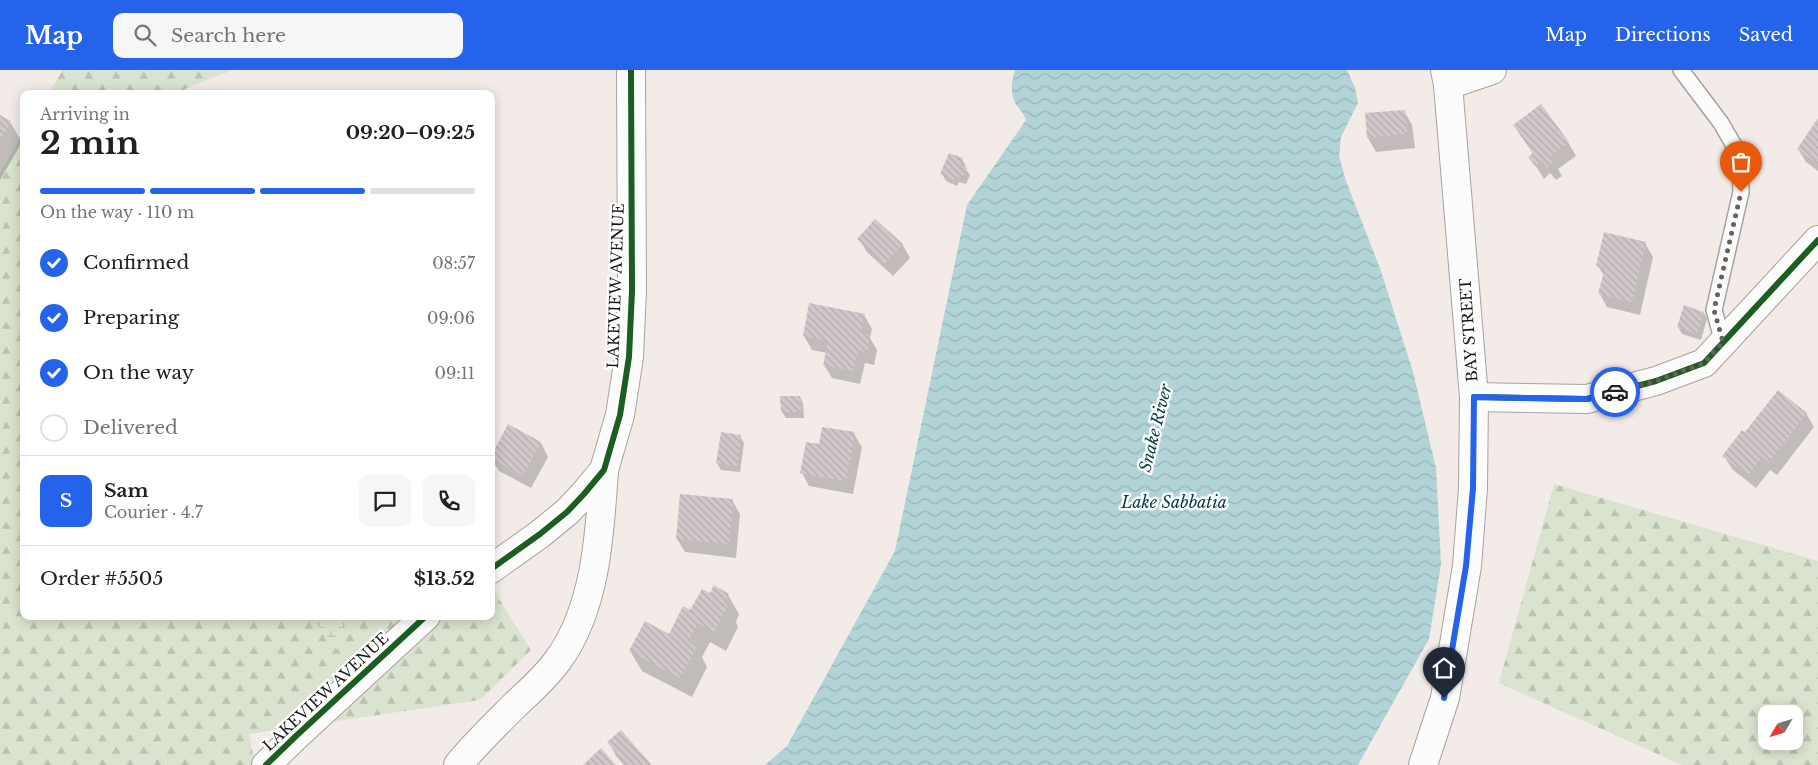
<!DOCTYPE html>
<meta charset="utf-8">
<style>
:root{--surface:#fff;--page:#f6f6f6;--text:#202124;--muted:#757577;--line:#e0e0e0;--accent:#2563eb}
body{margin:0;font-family:"Libre Baskerville",serif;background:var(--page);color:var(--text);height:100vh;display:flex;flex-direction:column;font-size:19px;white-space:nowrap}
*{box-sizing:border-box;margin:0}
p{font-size:16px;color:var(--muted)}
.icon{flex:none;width:28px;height:28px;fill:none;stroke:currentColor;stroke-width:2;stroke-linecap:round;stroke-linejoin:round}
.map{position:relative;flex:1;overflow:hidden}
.side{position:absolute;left:20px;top:20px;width:475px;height:530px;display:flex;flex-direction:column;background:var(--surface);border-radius:10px;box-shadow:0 2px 12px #0003}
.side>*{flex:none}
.needle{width:32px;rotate:232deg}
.buttons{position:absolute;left:1758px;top:635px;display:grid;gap:10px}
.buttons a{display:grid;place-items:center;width:45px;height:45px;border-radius:10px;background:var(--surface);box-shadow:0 2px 12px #0003;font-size:25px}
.pin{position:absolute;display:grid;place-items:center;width:42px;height:42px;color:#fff;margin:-51px -21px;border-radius:50% 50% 50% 0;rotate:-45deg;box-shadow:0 0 5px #0007}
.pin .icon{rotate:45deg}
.courier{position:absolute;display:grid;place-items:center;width:50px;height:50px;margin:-25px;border:4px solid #2563eb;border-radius:50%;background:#fff;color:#222;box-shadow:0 1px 6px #0007}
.head em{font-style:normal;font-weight:700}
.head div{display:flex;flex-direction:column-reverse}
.head{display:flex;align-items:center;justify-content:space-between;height:85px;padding:0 20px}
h1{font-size:32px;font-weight:700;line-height:38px}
.bar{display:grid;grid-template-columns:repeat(4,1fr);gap:8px 5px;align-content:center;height:60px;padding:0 20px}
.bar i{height:6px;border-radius:4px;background:var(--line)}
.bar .on{background:var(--accent)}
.bar p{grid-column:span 4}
.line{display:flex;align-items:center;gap:12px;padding:0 20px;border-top:1px solid var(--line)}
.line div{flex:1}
.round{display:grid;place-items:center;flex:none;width:52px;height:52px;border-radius:10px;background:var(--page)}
ol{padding:0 20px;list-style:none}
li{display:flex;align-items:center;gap:15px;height:55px}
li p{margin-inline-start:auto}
li .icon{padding:5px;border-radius:50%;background:var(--accent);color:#fff;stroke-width:4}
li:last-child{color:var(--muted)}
li i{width:28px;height:28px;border:2px solid var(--line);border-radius:50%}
header{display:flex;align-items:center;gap:30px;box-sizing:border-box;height:70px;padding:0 25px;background:var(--accent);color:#fff}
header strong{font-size:24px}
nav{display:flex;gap:28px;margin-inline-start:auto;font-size:18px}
.search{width:350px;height:45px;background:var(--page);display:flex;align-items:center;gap:12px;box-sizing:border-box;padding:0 18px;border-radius:10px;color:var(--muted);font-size:19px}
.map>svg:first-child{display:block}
.forest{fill:url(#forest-firs);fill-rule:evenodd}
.wetland{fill:url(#wetland-marsh)}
.water{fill:url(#water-waves)}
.shadow{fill:#0003}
.building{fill:url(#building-back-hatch)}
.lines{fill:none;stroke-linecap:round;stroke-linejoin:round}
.lane-casing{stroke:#a7a2a0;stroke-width:18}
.street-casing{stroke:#a7a2a0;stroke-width:30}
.secondary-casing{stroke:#a7a2a0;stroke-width:30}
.lane{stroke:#fdfcfc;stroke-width:15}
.street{stroke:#fdfcfc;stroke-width:28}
.secondary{stroke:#fdfcfc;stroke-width:28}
.cycleway-casing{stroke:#fff;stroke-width:9}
.cycleway{stroke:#1b5e20;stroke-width:6}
.done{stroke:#66615e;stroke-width:5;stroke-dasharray:0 9}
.route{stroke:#2563eb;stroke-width:6}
.labels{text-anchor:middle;stroke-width:5;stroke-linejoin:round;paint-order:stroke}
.street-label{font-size:15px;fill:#1b1614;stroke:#fff}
.water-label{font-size:16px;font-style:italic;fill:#06383d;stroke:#fff}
</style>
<header>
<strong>Map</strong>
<div class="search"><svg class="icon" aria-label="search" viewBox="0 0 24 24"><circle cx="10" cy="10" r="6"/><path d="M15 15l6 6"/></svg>Search here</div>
<nav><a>Map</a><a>Directions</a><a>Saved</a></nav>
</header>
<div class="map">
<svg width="1818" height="695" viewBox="0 0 1818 695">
<defs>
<pattern id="forest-firs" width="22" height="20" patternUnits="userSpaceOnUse" patternTransform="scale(1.25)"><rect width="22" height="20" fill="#dae3cf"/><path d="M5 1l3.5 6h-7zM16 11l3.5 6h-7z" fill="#bac2b1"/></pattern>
<pattern id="wetland-marsh" width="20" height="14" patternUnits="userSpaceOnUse" patternTransform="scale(1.25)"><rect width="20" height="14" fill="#dae3cf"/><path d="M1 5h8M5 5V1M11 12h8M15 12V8" fill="none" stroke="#bac2b1"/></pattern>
<pattern id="water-waves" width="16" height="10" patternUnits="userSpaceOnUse" patternTransform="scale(1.25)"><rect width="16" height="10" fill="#b2d4d7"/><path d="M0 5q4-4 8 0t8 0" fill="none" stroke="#98b5b8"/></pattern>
<pattern id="building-back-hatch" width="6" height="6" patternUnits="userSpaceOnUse" patternTransform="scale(1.25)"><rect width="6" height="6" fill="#d1c8cc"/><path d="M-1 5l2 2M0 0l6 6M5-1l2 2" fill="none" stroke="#b3abae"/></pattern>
</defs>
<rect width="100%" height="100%" fill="#f2ebe8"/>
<g class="forest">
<path d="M63,0H232L185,19L182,24H48Z"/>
<path d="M24,63V546H491V516L531,580L480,630L249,664L255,695H0V102Z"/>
<path d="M1554,414L1818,491V695H1682L1499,613ZM1766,644H1794V671H1766Z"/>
</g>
<path class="wetland" d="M310,546H348L337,580Z"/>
<path class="water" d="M1015,0H1347L1355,18L1358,33L1341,67L1339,86L1346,111L1381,201L1413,302L1436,398L1441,494L1429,569L1358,695H765L787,676L895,481L967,135L1026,50C1024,44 1021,41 1017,36C1010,25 1011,12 1015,0Z"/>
<g class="shadow">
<path d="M1404,41L1412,55L1415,78L1376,82L1368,68L1366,45Z"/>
<path d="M0,46L10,52L22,72L0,110Z"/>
<path d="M1818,50V101L1806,92L1798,79Z"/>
<path d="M1514,55L1568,72L1576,86L1558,99L1562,106L1556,110L1550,103L1544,109L1530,87L1533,84Z"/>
<path d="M962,89L966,96L965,98L970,105L966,114L959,112L957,116L946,111L942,104Z"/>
<path d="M859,169L902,174L910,188L893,206L867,182Z"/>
<path d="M1645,173L1653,187L1640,245L1607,237L1600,224L1604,206L1598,196Z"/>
<path d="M1704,243L1707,249L1701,270L1682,264L1678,257Z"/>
<path d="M864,245L872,259L870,268L877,280L874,295L865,293L860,314L832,308L824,295L827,283L812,280L804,266Z"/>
<path d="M800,327L803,333L804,348H786L782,342Z"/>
<path d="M1806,343L1814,357L1777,405L1770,400L1756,418L1732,399L1724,386L1746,364Z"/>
<path d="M854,364L862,377L853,424L809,416L802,403L820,375Z"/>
<path d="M740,366L744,373L740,402L721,400L717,393Z"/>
<path d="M541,373L548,387L531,418L499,401L491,388Z"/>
<path d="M732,430L740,444L736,488L685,482L677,469Z"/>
<path d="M710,524L728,525L739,544L736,552L738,557L726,581L710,572L702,587L707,597L692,627L642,601L630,581L669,565L691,542Z"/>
<path d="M621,662L651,695H624L616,686L609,672Z"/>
</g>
<g class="building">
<path d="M1541,34L1569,72L1551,86L1555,91L1547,98L1542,91L1535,96L1528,87L1533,83L1513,55Z"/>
<path d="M1405,40L1407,64L1367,68L1365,43Z"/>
<path d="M0,45L11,51L0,71Z"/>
<path d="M1818,48V94L1797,79Z"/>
<path d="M949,83L963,88L960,95L967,98L962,108L955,106L954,110L940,104Z"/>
<path d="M875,149L903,174L885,194L857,169Z"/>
<path d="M1604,162L1646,172L1632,232L1598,224L1605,198L1596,196Z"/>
<path d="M809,233L865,244L861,263L870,265L867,282L858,280L853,301L823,295L828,271L803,266Z"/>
<path d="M1684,235L1704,242L1697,264L1677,257Z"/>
<path d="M1778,320L1807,343L1769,392L1762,387L1748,405L1722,386L1742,360L1745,362Z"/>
<path d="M780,326H800L801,342H781Z"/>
<path d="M508,354L541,372L523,406L491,388V386Z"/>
<path d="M822,357L855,362L846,411L800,403L806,372L819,374Z"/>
<path d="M721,362L741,365L737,396L716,393Z"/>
<path d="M680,424L733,429L729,474L676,469Z"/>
<path d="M714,515L729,524L724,533L728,536L714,562L698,553L688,572L697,577L680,608L629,581L645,551L669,564L683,536L690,540L702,519L710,523Z"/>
<path d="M621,660L651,694L650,695H627L607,672Z"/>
<path d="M601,678L616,695H583Z"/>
</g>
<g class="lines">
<g class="lane-casing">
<path id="lane" d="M1681,0L1721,53L1740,86L1741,122L1714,240L1723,272"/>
</g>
<g class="street-casing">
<g id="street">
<path d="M1448,15L1492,0"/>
<path d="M1474,327L1587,329L1656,311L1704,293L1818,170"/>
<path d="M491,499L540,464L567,442L584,424L604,400L620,345L629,287L632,221L631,0"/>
<path d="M266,695L296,666L426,546"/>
<path d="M458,695C476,673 496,654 516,634C531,620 546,607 558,590C596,539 600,462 604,400"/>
</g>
</g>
<g class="secondary-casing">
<path id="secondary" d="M1423,695L1445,628L1467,496L1473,418L1474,327L1448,15L1445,0"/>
</g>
<use href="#lane" class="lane"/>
<use href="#street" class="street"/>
<use href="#secondary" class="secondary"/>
<g class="cycleway-casing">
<g id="cycleway">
<path d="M1474,327L1587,329L1656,311L1704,293L1818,170"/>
<path d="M491,499L540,464L567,442L584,424L604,400L620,345L629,287L632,221L631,0"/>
<path d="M266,695L296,666L426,546"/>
</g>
</g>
<use href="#cycleway" class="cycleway"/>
</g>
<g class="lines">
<path class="done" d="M1615,322L1656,311L1704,293L1723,272L1714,240L1741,122"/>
<path class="route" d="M1444,628L1466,496L1473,418L1474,327L1587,329L1615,322"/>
</g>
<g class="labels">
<g class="street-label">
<text transform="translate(616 216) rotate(-88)" y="5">LAKEVIEW AVENUE</text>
<text transform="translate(1469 260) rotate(-94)" y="5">BAY STREET</text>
<text transform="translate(326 622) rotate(-43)" y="5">LAKEVIEW AVENUE</text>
</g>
<g class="water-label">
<text transform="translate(1155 358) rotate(-76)" y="6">Snake River</text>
<text x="1174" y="438">Lake Sabbatia</text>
</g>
</g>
</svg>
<div class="buttons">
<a><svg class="needle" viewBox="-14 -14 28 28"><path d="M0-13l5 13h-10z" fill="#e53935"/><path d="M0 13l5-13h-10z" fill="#757577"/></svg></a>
</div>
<div class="pin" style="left:1741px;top:122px;background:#ea580c"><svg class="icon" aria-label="bag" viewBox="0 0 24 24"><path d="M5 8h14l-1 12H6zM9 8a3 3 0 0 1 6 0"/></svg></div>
<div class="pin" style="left:1444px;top:628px;background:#1f2937"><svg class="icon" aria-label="home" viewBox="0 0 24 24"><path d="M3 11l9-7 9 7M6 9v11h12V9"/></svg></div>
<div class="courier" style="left:1615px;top:322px"><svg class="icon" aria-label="car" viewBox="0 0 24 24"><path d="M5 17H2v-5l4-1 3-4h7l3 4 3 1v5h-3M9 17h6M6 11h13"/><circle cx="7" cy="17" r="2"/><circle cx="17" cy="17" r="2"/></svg></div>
<section class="side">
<div class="head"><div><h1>2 min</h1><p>Arriving in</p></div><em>09:20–09:25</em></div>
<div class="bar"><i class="on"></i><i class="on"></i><i class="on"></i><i></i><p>On the way · 110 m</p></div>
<ol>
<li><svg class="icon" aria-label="check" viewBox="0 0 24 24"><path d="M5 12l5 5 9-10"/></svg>Confirmed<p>08:57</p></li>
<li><svg class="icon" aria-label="check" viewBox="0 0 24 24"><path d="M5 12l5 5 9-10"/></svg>Preparing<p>09:06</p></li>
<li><svg class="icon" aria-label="check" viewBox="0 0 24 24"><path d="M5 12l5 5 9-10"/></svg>On the way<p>09:11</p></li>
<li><i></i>Delivered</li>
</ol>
<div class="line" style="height:90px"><b class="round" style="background:var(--accent);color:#fff">S</b><div><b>Sam</b><p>Courier · 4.7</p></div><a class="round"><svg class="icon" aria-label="chat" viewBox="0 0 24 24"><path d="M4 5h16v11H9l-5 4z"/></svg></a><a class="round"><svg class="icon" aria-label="phone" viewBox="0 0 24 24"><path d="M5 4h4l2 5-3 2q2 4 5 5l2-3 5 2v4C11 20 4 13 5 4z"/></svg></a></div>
<div class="line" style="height:65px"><div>Order #5505</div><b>$13.52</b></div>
</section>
</div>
